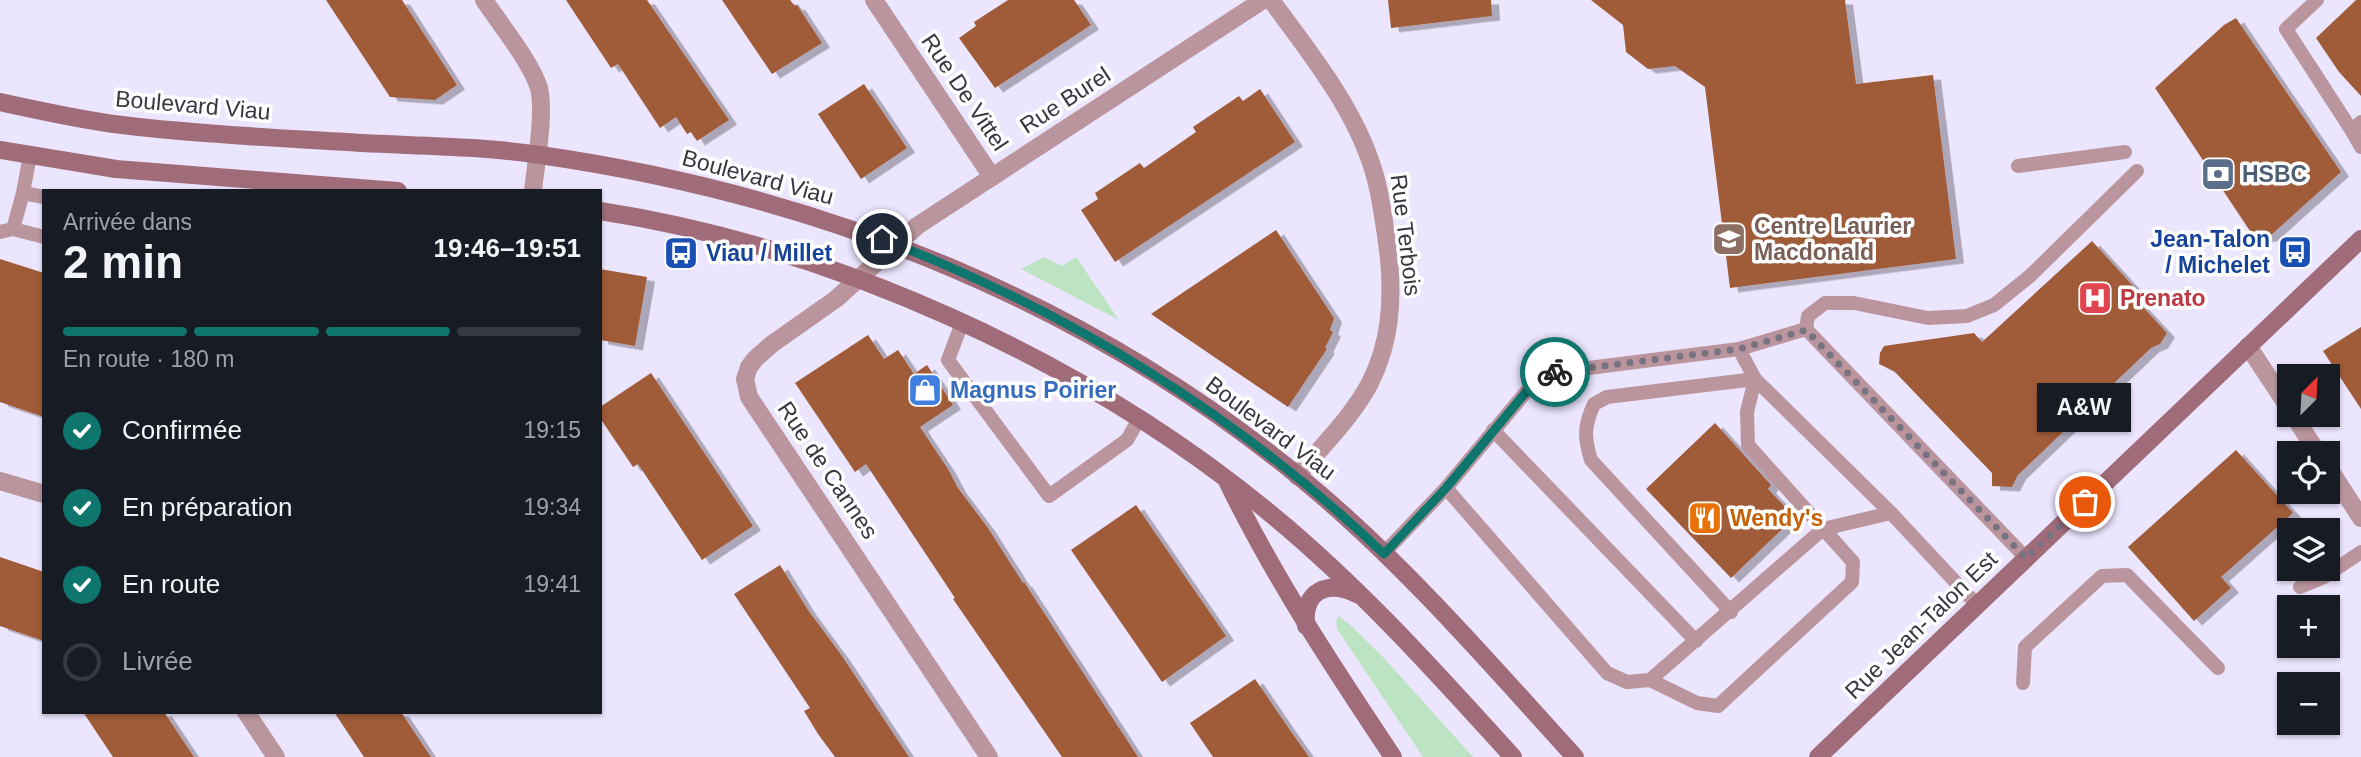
<!DOCTYPE html>
<html lang="fr">
<meta charset="utf-8">
<style>
:root{--surface:#171b24;--page:#242831;--text:#f1f3f6;--muted:#9ea1a6;--line:#363941;--accent:#0f766e}
body{margin:0;font-family:Arial,sans-serif;background:var(--page);color:var(--text);height:100vh;display:flex;flex-direction:column;font-size:26px;white-space:nowrap}
*{box-sizing:border-box;margin:0}
p{font-size:23px;color:var(--muted)}
.icon{flex:none;width:38px;height:38px;fill:none;stroke:currentColor;stroke-width:2;stroke-linecap:round;stroke-linejoin:round}
.map{position:relative;flex:1;overflow:hidden}
.details{position:absolute;left:42px;top:189px;width:560px;height:525px;display:flex;flex-direction:column;background:var(--surface);border-radius:0px;box-shadow:0 2px 5px #0004}
.details>*{flex:none}
.needle{width:46px;rotate:24deg}
.fabs{position:absolute;left:2277px;top:364px;display:grid;gap:14px}
.fabs a{display:grid;place-items:center;width:63px;height:63px;border-radius:0px;background:var(--surface);box-shadow:0 2px 5px #0004;font-size:35px}
.pin{position:absolute;display:grid;place-items:center;width:60px;height:60px;color:#fff;margin:-30px;border:4px solid #fff;border-radius:50%;box-shadow:0 2px 7px #0007}
.courier{position:absolute;display:grid;place-items:center;width:70px;height:70px;margin:-35px;border:5px solid #0f766e;border-radius:50%;background:#fff;color:#222;box-shadow:0 2px 9px #0007}
.bubble{position:absolute;height:49px;border-radius:0px;background:var(--surface);box-shadow:0 2px 5px #0004;font-size:23px;font-weight:800;line-height:49px;text-align:center}
.head em{font-style:normal;font-weight:800}
.head div{display:flex;flex-direction:column-reverse}
.head{display:flex;align-items:center;justify-content:space-between;height:119px;padding:0 21px}
h1{font-size:46px;font-weight:800;line-height:52px}
.bar{display:grid;grid-template-columns:repeat(4,1fr);gap:10px 7px;align-content:center;height:84px;padding:0 21px}
.bar i{height:9px;border-radius:5px;background:var(--line)}
.bar .on{background:var(--accent)}
.bar p{grid-column:span 4}
ol{padding:0 21px;list-style:none}
li{display:flex;align-items:center;gap:21px;height:77px}
li p{margin-inline-start:auto}
li .icon{padding:7px;border-radius:50%;background:var(--accent);color:#fff;stroke-width:4}
li:last-child{color:var(--muted)}
li i{width:38px;height:38px;border:4px solid var(--line);border-radius:50%}
.map>svg:first-child{display:block}
.green{fill:#bde4c2}
.building{fill:#a05b39;filter:url(#shadow)}
.lines{fill:none;stroke-linecap:round;stroke-linejoin:round}
.lane{stroke:#ba959e;stroke-width:14}
.street{stroke:#ba959e;stroke-width:18}
.secondary{stroke:#a16c7a;stroke-width:18}
.done{stroke:#777382;stroke-width:7;stroke-dasharray:0 12.6}
.route{stroke:#0f766e;stroke-width:9}
.labels{text-anchor:middle;stroke-width:7;stroke-linejoin:round;paint-order:stroke}
.street-label{font-size:23px;fill:#383640;stroke:#fff}
.service-label{font-size:23px;font-weight:bold;fill:#4e5e75;stroke:#fff;text-anchor:start}
.education-label{font-size:23px;font-weight:bold;fill:#785e54;stroke:#fff;text-anchor:start}
.transit-label{font-size:23px;font-weight:bold;fill:#164399;stroke:#fff;text-anchor:end}
.health-label{font-size:23px;font-weight:bold;fill:#be3a42;stroke:#fff;text-anchor:start}
.shop-label{font-size:23px;font-weight:bold;fill:#366cbe;stroke:#fff;text-anchor:start}
.food-label{font-size:23px;font-weight:bold;fill:#c56008;stroke:#fff;text-anchor:start}
</style>
<div class="map">
<svg width="2361" height="757" viewBox="0 0 2361 757">
<defs>
<filter id="shadow"><feDropShadow dx="8" dy="4.5" stdDeviation="0" flood-color="#0004"/></filter>
</defs>
<rect width="100%" height="100%" fill="#ebe5fe"/>
<g class="green">
<path d="M1044,257L1062,266L1076,257L1119,320L1021,269Z"/>
<path d="M1338,616L1347,622L1383,657L1473,757H1423L1337,629L1336,623Z"/>
</g>
<g class="building">
<path d="M326,0H402L457,85L435,100L390,97Z"/>
<path d="M566,0H647L729,120L697,141L691,132L687,134L676,117L660,128L618,64L611,68Z"/>
<path d="M722,0H790L795,6L797,5L822,43L772,74Z"/>
<path d="M1008,0H1074L1091,25L995,88L959,38L976,26L974,22Z"/>
<path d="M1388,0H1491L1492,16L1391,28Z"/>
<path d="M1591,0H1845L1856,84L1933,75L1956,259L1730,288L1705,87L1675,66L1648,69L1626,52L1623,25Z"/>
<path d="M2356,0H2361V96L2339,72L2316,38Z"/>
<path d="M2236,18L2341,172L2269,237L2261,238L2250,231L2155,88L2224,25Z"/>
<path d="M864,84L907,148L861,179L818,114Z"/>
<path d="M1260,89L1295,142L1115,262L1081,210L1098,199L1095,193L1140,163L1144,168L1196,132L1193,127L1239,96L1243,101Z"/>
<path d="M1276,230L1334,318L1330,330L1333,332L1325,348L1327,349L1288,407L1151,314Z"/>
<path d="M2092,241L2134,287L2129,292L2167,333L2160,344L2151,348L2018,475L2012,487L1992,486V473L1894,371L1879,364L1880,353L1884,346L1974,333L1982,342Z"/>
<path d="M0,259L44,273V417L0,402Z"/>
<path d="M600,269L647,277L635,346L600,340Z"/>
<path d="M2361,327V409L2323,351Z"/>
<path d="M868,335L884,359L898,350L914,374L927,365L953,405L920,427L948,469L958,488L988,528L1023,583L1024,582L1138,757H1062L953,599L955,598L866,464L855,472L795,383Z"/>
<path d="M651,373L753,526L702,560L638,464L633,467L600,418V407Z"/>
<path d="M1715,423L1771,485L1768,489L1795,517L1731,578L1646,489Z"/>
<path d="M2236,450L2293,513L2221,577L2231,588L2194,621L2128,547Z"/>
<path d="M1136,505L1226,636L1162,682L1071,550Z"/>
<path d="M0,557L44,572V641L0,626Z"/>
<path d="M780,565L808,610L842,656L909,757H835L818,734L804,711L810,708L734,594Z"/>
<path d="M1255,679L1290,730L1309,757H1213L1190,723Z"/>
<path d="M83,712H164L194,757H113Z"/>
<path d="M334,712H401L431,757H364Z"/>
</g>
<g class="lines">
<g class="lane">
<path d="M2317,0L2286,29L2352,131"/>
<path d="M2361,122L2352,131L2361,147"/>
<path d="M2018,166L2125,152"/>
<path d="M23,193L44,197"/>
<path d="M13,229L23,193L30,155"/>
<path d="M0,232L13,229L44,237"/>
<path d="M962,323L948,360L1049,496L1127,440L1139,419"/>
<path d="M1806,329L1808,316L1825,303H1854L1928,318L1967,316L1994,305L2030,276L2137,171"/>
<path d="M1739,349L1806,329L2026,558"/>
<path d="M1493,430L1696,641"/>
<path d="M1446,488L1607,673L1627,682L1650,680L1823,529L1891,513"/>
<path d="M1384,553L1446,488L1541,374L1739,349L1755,379L1891,513L1977,605"/>
<path d="M2300,587L2324,577L2361,552"/>
<path d="M1650,680L1697,703L1718,706L1852,582L1853,562L1748,445L1747,412L1755,379L1607,397L1594,404C1584,426 1584,437 1591,460L1731,612"/>
<path d="M2023,683L2025,647L2102,576L2127,575L2218,668"/>
</g>
<g class="street">
<path d="M484,0C500,24 531,62 539,88C545,113 536,163 533,191"/>
<path d="M874,0L992,177"/>
<path d="M1271,0C1309,52 1354,107 1373,169C1382,198 1385,229 1389,258C1393,303 1390,343 1370,383C1352,417 1322,446 1297,476"/>
<path d="M2248,346L2289,408"/>
<path d="M2293,415L2318,453"/>
<path d="M2328,467L2361,518"/>
<path d="M0,481L44,494"/>
<path d="M246,712L276,757"/>
<path d="M989,757L749,397L745,379L749,367L755,359L772,344L836,299L917,226L1263,0"/>
</g>
<g class="secondary">
<path d="M0,102C41,111 81,120 122,125C202,135 283,138 362,143C421,146 481,146 540,155C826,196 1099,305 1321,495C1413,574 1493,667 1575,757"/>
<path d="M0,150L116,169L398,191"/>
<path d="M600,211C834,247 1083,360 1266,510C1356,583 1435,671 1513,757"/>
<path d="M1228,483C1276,581 1333,667 1393,757"/>
<path d="M1306,626C1303,590 1327,580 1357,594"/>
<path d="M1818,757L2361,239"/>
</g>
</g>
<g class="lines">
<path class="done" d="M1555,372L1739,349L1806,330L2026,558L2085,502"/>
<path class="route" d="M882,239C1068,311 1240,416 1384,554L1446,488L1541,374L1555,372"/>
</g>
<defs>
<g id="bank-square" transform="scale(1.75)"><rect x="-9" y="-9" width="18" height="18" rx="4" fill="#5c6f8a" stroke="#fff"/><path d="M-6-4H6V4H-6ZM0-2.3a2.3 2.3 0 1 0 0 4.6a2.3 2.3 0 1 0 0-4.6Z" fill="#fff"/></g>
<g id="school-square" transform="scale(1.75)"><rect x="-9" y="-9" width="18" height="18" rx="4" fill="#8d6e63" stroke="#fff"/><path d="M0-5L7-2L0 1L-7-2ZM-4 1L0 2.5L4 1V4Q0 6-4 4Z" fill="#fff"/></g>
<g id="bus-square" transform="scale(1.75)"><rect x="-9" y="-9" width="18" height="18" rx="4" fill="#1a4fb4" stroke="#fff"/><path d="M-5-6H5V4H4V6H2V4H-2V6H-4V4H-5ZM-3.5-4V0h7V-4ZM-3.5 1.2v1.5H-2V1.2ZM2 1.2v1.5H3.5V1.2Z" fill="#fff"/></g>
<g id="hospital-square" transform="scale(1.75)"><rect x="-9" y="-9" width="18" height="18" rx="4" fill="#e0444e" stroke="#fff"/><path d="M-5-5h3v3.5h4V-5h3V5h-3V1.5h-4V5h-3Z" fill="#fff"/></g>
<g id="shop-square" transform="scale(1.75)"><rect x="-9" y="-9" width="18" height="18" rx="4" fill="#3f7fe0" stroke="#fff"/><path d="M-5-2.5h2.3a2.7 3.5 0 0 1 5.4 0H5L5.5 6h-11ZM-1.5-2.5h3a1.5 2.3 0 0 0-3 0Z" fill="#fff"/></g>
<g id="restaurant-square" transform="scale(1.75)"><rect x="-9" y="-9" width="18" height="18" rx="4" fill="#e8710a" stroke="#fff"/><path d="M-5-6h1v4h1v-4h1v4h1v-4h1v5L-1.5 .5V6h-2V.5L-5-1ZM5-6V6H3V1.5H1.5Q1.5-4 5-6Z" fill="#fff"/></g>
</defs>
<g fill-rule="evenodd">
<use href="#bank-square" x="2218" y="174"/>
<use href="#school-square" x="1729" y="239"/>
<use href="#bus-square" x="2295" y="252"/>
<use href="#bus-square" x="681" y="253"/>
<use href="#hospital-square" x="2095" y="298"/>
<use href="#shop-square" x="925" y="390"/>
<use href="#restaurant-square" x="1705" y="518"/>
</g>
<g class="labels">
<g class="street-label">
<text transform="translate(965 92) rotate(56)" y="8">Rue De Vittel</text>
<text transform="translate(1065 100) rotate(-33)" y="8">Rue Burel</text>
<text transform="translate(193 105) rotate(5)" y="8">Boulevard Viau</text>
<text transform="translate(758 177) rotate(15)" y="8">Boulevard Viau</text>
<text transform="translate(1406 235) rotate(83)" y="8">Rue Terbois</text>
<text transform="translate(1271 428) rotate(37)" y="8">Boulevard Viau</text>
<text transform="translate(828 470) rotate(56)" y="8">Rue de Cannes</text>
<text transform="translate(1921 625) rotate(-44)" y="8">Rue Jean-Talon Est</text>
</g>
<g class="service-label">
<text x="2242" y="182">HSBC</text>
</g>
<g class="education-label">
<text x="1754" y="234">Centre Laurier<tspan x="1754" dy="26">Macdonald</tspan></text>
</g>
<g class="transit-label">
<text x="2270" y="247">Jean-Talon<tspan x="2270" dy="26">/ Michelet</tspan></text>
<text x="706" y="261" text-anchor="start">Viau / Millet</text>
</g>
<g class="health-label">
<text x="2120" y="306">Prenato</text>
</g>
<g class="shop-label">
<text x="950" y="398">Magnus Poirier</text>
</g>
<g class="food-label">
<text x="1730" y="526">Wendy's</text>
</g>
</g>
</svg>
<div class="fabs">
<a><svg class="needle" viewBox="-14 -14 28 28"><path d="M0-13l5 13h-10z" fill="#e53935"/><path d="M0 13l5-13h-10z" fill="#9ea1a6"/></svg></a>
<a><svg class="icon" aria-label="locate" viewBox="0 0 24 24"><circle cx="12" cy="12" r="6"/><path d="M12 2v4M12 18v4M2 12h4M18 12h4"/></svg></a>
<a><svg class="icon" aria-label="layers" viewBox="0 0 24 24"><path d="M12 4l9 5-9 5-9-5zM3 14l9 5 9-5"/></svg></a>
<a>+</a>
<a>−</a>
</div>
<div class="pin" style="left:2085px;top:502px;background:#ea580c"><svg class="icon" aria-label="bag" viewBox="0 0 24 24"><path d="M5 8h14l-1 12H6zM9 8a3 3 0 0 1 6 0"/></svg></div>
<div class="pin" style="left:882px;top:239px;background:#1f2937"><svg class="icon" aria-label="home" viewBox="0 0 24 24"><path d="M3 11l9-7 9 7M6 9v11h12V9"/></svg></div>
<div class="courier" style="left:1555px;top:372px"><svg class="icon" aria-label="bike" viewBox="0 0 24 24"><circle cx="6" cy="16" r="4"/><circle cx="18" cy="16" r="4"/><path d="M6 16l4-8h5l3 8M10 8l3 8H6M13 5h3"/></svg></div>
<div class="bubble" style="left:2037px;top:383px;width:94px">A&amp;W</div>
<section class="details">
<div class="head"><div><h1>2 min</h1><p>Arrivée dans</p></div><em>19:46–19:51</em></div>
<div class="bar"><i class="on"></i><i class="on"></i><i class="on"></i><i></i><p>En route · 180 m</p></div>
<ol>
<li><svg class="icon" aria-label="check" viewBox="0 0 24 24"><path d="M5 12l5 5 9-10"/></svg>Confirmée<p>19:15</p></li>
<li><svg class="icon" aria-label="check" viewBox="0 0 24 24"><path d="M5 12l5 5 9-10"/></svg>En préparation<p>19:34</p></li>
<li><svg class="icon" aria-label="check" viewBox="0 0 24 24"><path d="M5 12l5 5 9-10"/></svg>En route<p>19:41</p></li>
<li><i></i>Livrée</li>
</ol>
</section>
</div>
